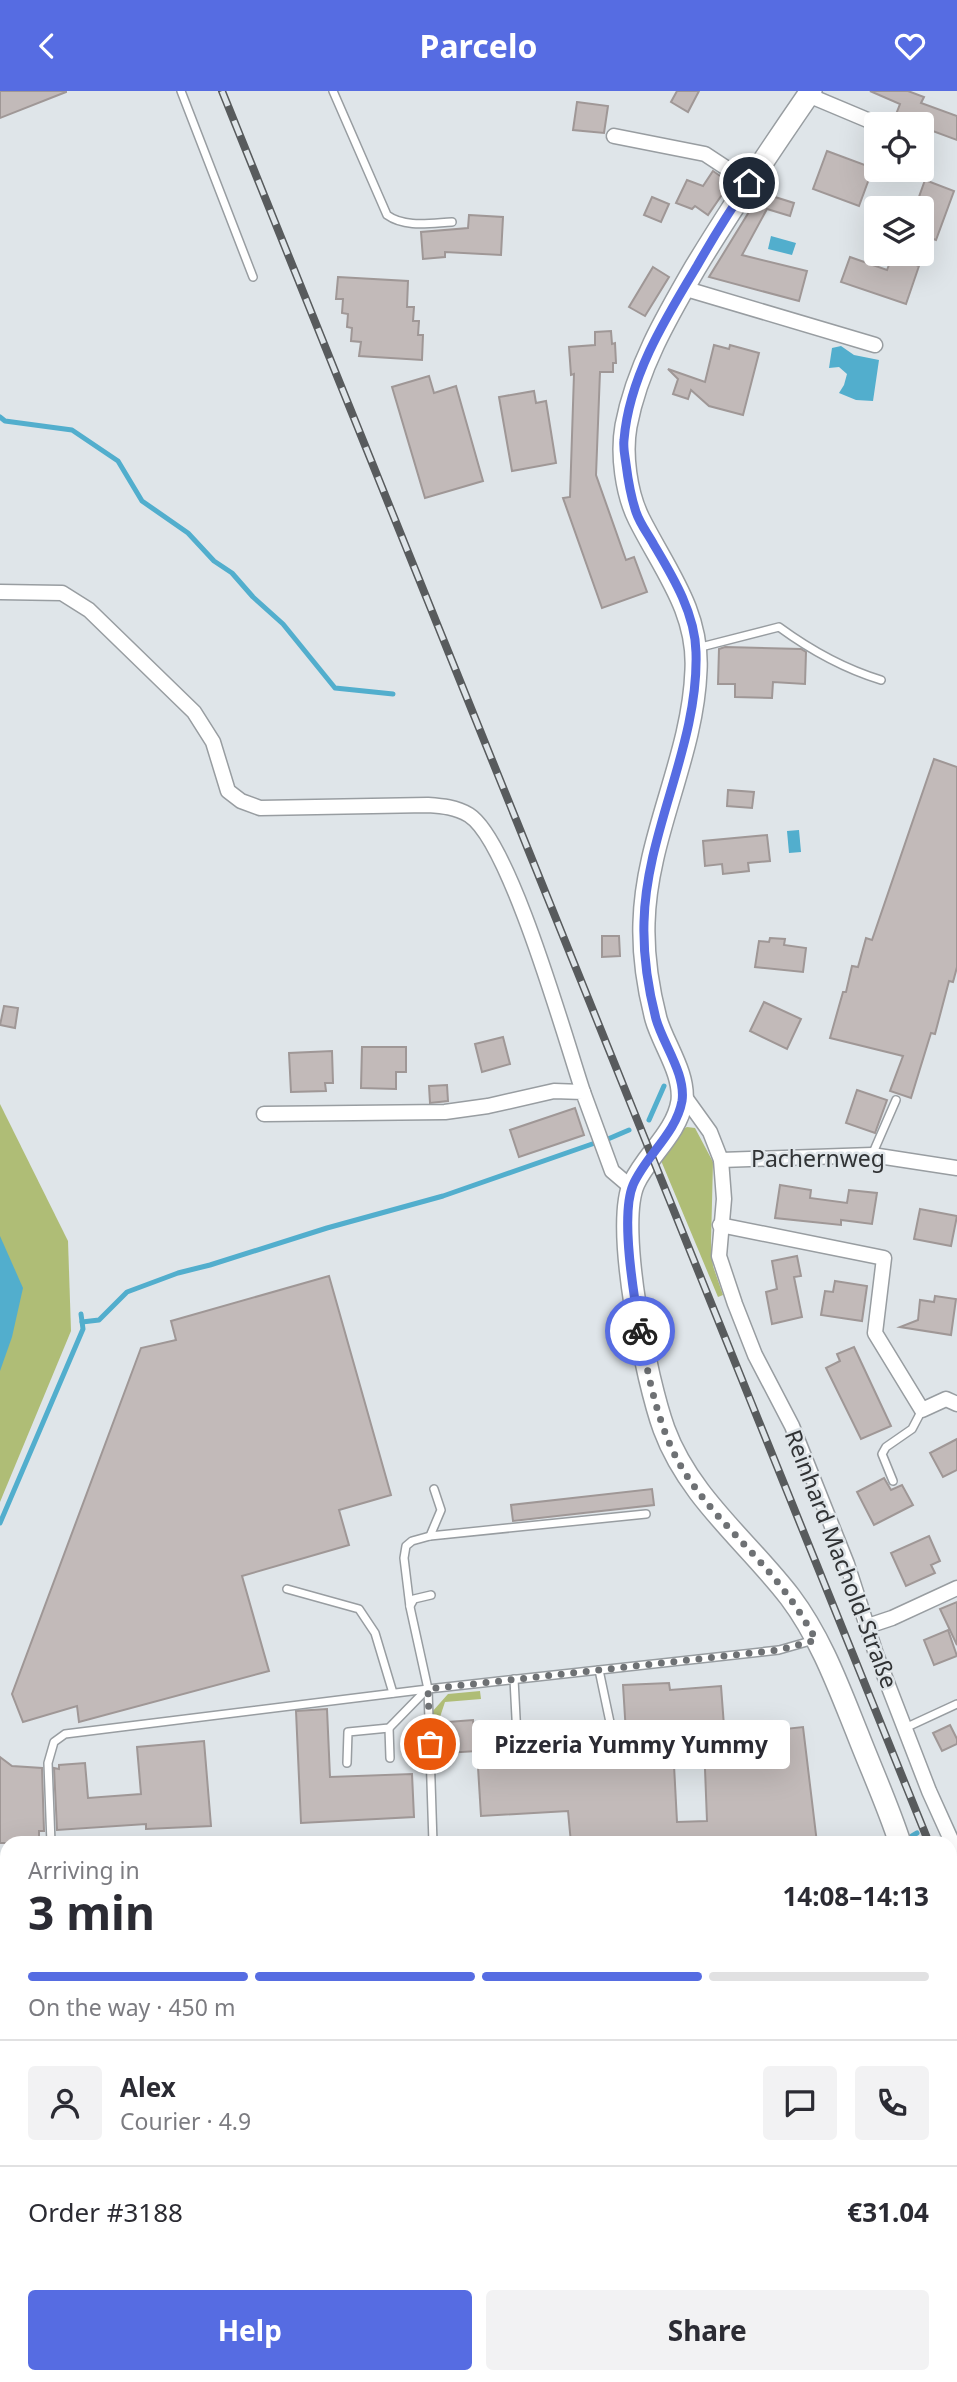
<!DOCTYPE html>
<meta charset="utf-8">
<style>
:root{--surface:#fff;--page:#f2f2f3;--text:#2b2b33;--muted:#7c7c81;--line:#e1e1e2;--accent:#566ce2}
body{margin:0;font-family:"Noto Sans",sans-serif;background:var(--page);color:var(--text);height:100vh;display:flex;flex-direction:column;font-size:26px;white-space:nowrap}
*{box-sizing:border-box;margin:0}
p{font-size:23px;color:var(--muted)}
.icon{flex:none;width:38px;height:38px;fill:none;stroke:currentColor;stroke-width:2;stroke-linecap:round;stroke-linejoin:round}
.map{position:relative;flex:1;overflow:hidden}
.side{position:absolute;left:0px;top:1745px;width:957px;height:548px;display:flex;flex-direction:column;background:var(--surface);border-radius:21px 21px 0 0;box-shadow:0 7px 28px #0002}
.side>*{flex:none}
.controls{position:absolute;left:864px;top:21px;display:grid;gap:14px}
.controls a{display:grid;place-items:center;width:70px;height:70px;border-radius:7px;background:var(--surface);box-shadow:0 7px 28px #0002;font-size:35px}
.pin{position:absolute;display:grid;place-items:center;width:60px;height:60px;color:#fff;margin:-30px;border:4px solid #fff;border-radius:50%;box-shadow:0 2px 7px #0007}
.courier{position:absolute;display:grid;place-items:center;width:70px;height:70px;margin:-35px;border:5px solid #566ce2;border-radius:50%;background:#fff;color:#222;box-shadow:0 2px 9px #0007}
.bubble{position:absolute;height:49px;border-radius:7px;background:var(--surface);box-shadow:0 7px 28px #0002;font-size:23px;font-weight:700;line-height:49px;text-align:center}
.summary em{font-style:normal;font-weight:700}
.summary div{display:flex;flex-direction:column-reverse}
.summary{display:flex;align-items:center;justify-content:space-between;height:119px;padding:0 28px}
h1{font-size:46px;font-weight:700;line-height:52px}
.bar{display:grid;grid-template-columns:repeat(4,1fr);gap:10px 7px;align-content:center;height:84px;padding:0 28px}
.bar i{height:9px;border-radius:5px;background:var(--line)}
.bar .active{background:var(--accent)}
.bar p{grid-column:span 4}
.line{display:flex;align-items:center;gap:18px;padding:0 28px;border-top:2px solid var(--line)}
.line div{flex:1}
.round{display:grid;place-items:center;flex:none;width:74px;height:74px;border-radius:7px;background:var(--page)}
.primary-button{display:flex;gap:14px;margin-top:auto;padding:14px 28px}
.primary-button a{flex:1;height:80px;border-radius:7px;background:var(--accent);color:#fff;font-size:28px;font-weight:700;line-height:80px;text-align:center}
.primary-button a+a{background:var(--page);color:var(--text)}
header{display:flex;justify-content:space-between;align-items:center;height:91px;padding:0 28px;background:var(--accent);color:#fff;font-size:32px;font-weight:700}
.map>svg:first-child{display:block}
.green{fill:#afbd76}
.water{fill:#52aecd}
.lines{fill:none;stroke-linecap:round;stroke-linejoin:round}
.stream{stroke:#52aecd;stroke-width:5}
.building{fill:#c2bab9;stroke:#9f9796;stroke-width:2;fill-rule:evenodd}
.service-casing{stroke:#989da1;stroke-width:10}
.minor-casing{stroke:#989da1;stroke-width:17}
.secondary-casing{stroke:#989da1;stroke-width:24}
.service{stroke:#fff;stroke-width:7}
.minor{stroke:#fff;stroke-width:14}
.secondary{stroke:#fff;stroke-width:21}
.rail-casing{stroke:#585b5d;stroke-width:8}
.rail{stroke:#dfe5e9;stroke-width:5;stroke-dasharray:16;stroke-linecap:butt}
.done{stroke:#6e7174;stroke-width:7;stroke-dasharray:0 12.6}
.route{stroke:#566ce2;stroke-width:9}
.labels{text-anchor:middle;stroke-width:5;stroke-linejoin:round;paint-order:stroke}
.street-label{font-size:23px;fill:#313335;stroke:#dfe5e9}
</style>
<header><svg class="icon" aria-label="back" viewBox="0 0 24 24"><path d="M15 5l-7 7 7 7"/></svg>Parcelo<svg class="icon" aria-label="heart" viewBox="0 0 24 24"><path d="M12 20l-8-8c-3-5 5-10 8-4 3-6 11-1 8 4z"/></svg></header>
<div class="map">
<svg width="957" height="2291" viewBox="0 0 957 2291">
<rect width="100%" height="100%" fill="#dfe5e9"/>
<g class="green">
<path d="M0,1013L68,1150L71,1240L0,1411Z"/>
<path d="M687,1036L695,1037L713,1071L711,1152L713,1175L723,1204L718,1206L662,1072V1066L681,1039Z"/>
<path d="M480,1600L481,1608L445,1611L438,1632L432,1633V1621L448,1603Z"/>
</g>
<g class="water">
<path d="M771,145L796,152L792,164L768,158Z"/>
<path d="M841,255L854,264L879,269L873,310L856,309L839,302L844,294L847,283L839,276L829,277L832,257Z"/>
<path d="M799,739L801,761L789,762L787,740Z"/>
<path d="M0,1145L23,1197L12,1246L0,1280Z"/>
</g>
<g class="lines">
<g class="stream">
<path d="M0,326L5,330L72,339L118,370L142,410L188,442L214,470L232,482L253,506L283,533L335,597L393,603"/>
<path d="M649,1029L664,995"/>
<path d="M608,1048L629,1039"/>
<path d="M82,1231L99,1229L127,1201L178,1182L210,1174L327,1137L443,1105L595,1052"/>
<path d="M0,1432L83,1238L81,1223"/>
<path d="M912,1745L917,1742"/>
<path d="M0,1993H7"/>
</g>
</g>
<g class="building">
<path d="M0,0H66V1L0,27Z"/>
<path d="M677,0H699L688,21L671,11Z"/>
<path d="M870,0H908L924,6L921,12L957,25V49L922,36V33H915L895,26L900,13Z"/>
<path d="M577,11L608,15L604,42L573,39Z"/>
<path d="M827,60L873,77L859,115L813,98Z"/>
<path d="M713,80L730,92L708,124L695,115L692,118L676,112L687,89L703,95Z"/>
<path d="M925,89L954,100L936,149L922,144V117H915Z"/>
<path d="M763,98L776,103L775,106L794,112L790,125L767,118L742,164L807,180L799,210L709,186Z"/>
<path d="M652,106L669,113L661,131L644,124Z"/>
<path d="M469,124L503,126L501,164L445,161V166L423,168L421,141L468,137Z"/>
<path d="M850,166L887,179L892,166L919,175L906,213L841,191Z"/>
<path d="M653,176L669,186L645,225L629,216Z"/>
<path d="M338,186L408,190L407,216H414L413,230H419L418,244H423L422,269L359,265L361,251L351,250L352,237L347,236L348,223L342,222L343,208H336Z"/>
<path d="M611,240L612,253L615,252L616,272H613V281H600L596,384L626,469L634,466L647,501L602,517L563,407L570,406L574,283L571,284L569,256L595,254V241Z"/>
<path d="M714,254L729,258L730,254L759,262L743,324L709,315L691,299L688,308L673,303L678,288L668,278L705,291Z"/>
<path d="M429,285L434,302L456,295L483,390L425,407L392,296Z"/>
<path d="M534,300L536,312L546,310L556,372L512,380L499,306Z"/>
<path d="M725,556L801,558L806,561L805,593L773,591L772,607L735,606V593H718L719,558Z"/>
<path d="M934,668L957,676V876L953,891L949,890L935,943L931,942L911,1007L890,1000L903,965L830,947L843,901H846L852,875L858,876L866,847L872,849Z"/>
<path d="M728,699L754,701L752,717L727,715Z"/>
<path d="M767,744L770,770L748,772L749,780L723,783L722,773L705,775L703,750Z"/>
<path d="M602,845H619L620,865L602,866Z"/>
<path d="M770,847L785,848L784,854L806,857L803,881L755,876L759,850L769,851Z"/>
<path d="M764,911L801,928L787,958L750,940Z"/>
<path d="M4,915L18,917L15,937L0,934Z"/>
<path d="M503,946L510,973L482,981L475,953Z"/>
<path d="M362,956H406V981H396V998L361,997Z"/>
<path d="M332,960L333,992H325L326,1000L291,1001L289,962Z"/>
<path d="M447,994L448,1010L430,1012L429,995Z"/>
<path d="M857,999L887,1009L875,1042L846,1032Z"/>
<path d="M575,1017L584,1044L519,1066L510,1039Z"/>
<path d="M780,1094L811,1099L810,1107L847,1112L849,1099L877,1102L872,1133L841,1129V1134L775,1127Z"/>
<path d="M920,1118L957,1125L951,1155L914,1148Z"/>
<path d="M797,1165L801,1185L794,1186L802,1226L772,1233L766,1201L777,1198L772,1170Z"/>
<path d="M329,1185L391,1404L339,1419L349,1454L242,1485L269,1580L79,1631L77,1615L23,1631L12,1603L141,1257L176,1249L171,1230Z"/>
<path d="M835,1190L867,1195L862,1230L821,1224L825,1200L833,1201Z"/>
<path d="M935,1205L956,1208L951,1244L900,1236L918,1229L920,1209L934,1211Z"/>
<path d="M854,1256L891,1335L861,1348L826,1277L840,1270L837,1263Z"/>
<path d="M957,1348V1379L943,1386L930,1362Z"/>
<path d="M884,1387L891,1399L902,1394L913,1414L874,1434L857,1401Z"/>
<path d="M652,1398L654,1414L513,1430L511,1414Z"/>
<path d="M929,1445L940,1470L931,1474L935,1482L906,1495L891,1462Z"/>
<path d="M957,1511V1554L940,1518Z"/>
<path d="M948,1539L957,1565L934,1574L924,1549Z"/>
<path d="M669,1592L670,1599L721,1595L727,1675L749,1642L803,1636L817,1752H571L568,1720L481,1725L477,1660L446,1662V1656L437,1657L435,1632L473,1629L474,1644L505,1642L506,1666L627,1658L623,1594ZM704,1652L707,1730L677,1731L673,1655Z"/>
<path d="M327,1618L330,1686L412,1683L414,1726L301,1732L296,1620Z"/>
<path d="M950,1634L957,1648V1653L942,1660L933,1642Z"/>
<path d="M204,1650L211,1735L146,1738V1733L57,1739L54,1677L59,1678V1674L85,1672L88,1707L141,1703L137,1656Z"/>
<path d="M0,1666L12,1675L42,1677L44,1740H39V1752H0Z"/>
</g>
<g class="lines">
<g class="service-casing">
<g id="service">
<path d="M181,0L253,186"/>
<path d="M333,0L387,124C405,137 431,132 452,131"/>
<path d="M697,557L779,536C809,558 845,578 881,589"/>
<path d="M872,1064L896,1009"/>
<path d="M893,1390L882,1363L886,1356L912,1338L922,1319"/>
<path d="M430,1445L646,1423"/>
<path d="M287,1498L359,1518L375,1542L393,1602"/>
<path d="M410,1515L414,1508L431,1504"/>
<path d="M514,1588L517,1646L528,1654L602,1648L611,1636L599,1579"/>
<path d="M389,1637L390,1667"/>
<path d="M905,1637L957,1613"/>
<path d="M347,1672L348,1641L389,1637L427,1598"/>
<path d="M51,1752L48,1672L54,1651L65,1643L428,1598L779,1559L814,1549"/>
<path d="M433,1752L428,1598L410,1516L404,1467L406,1455L412,1450L430,1445L441,1419L434,1398"/>
<path d="M0,2012H7"/>
<path d="M950,2214L957,2215"/>
</g>
</g>
<g class="minor-casing">
<g id="minor">
<path d="M808,4L877,33"/>
<path d="M614,45L705,63L749,92"/>
<path d="M683,197L875,254"/>
<path d="M0,501L62,502L89,519L194,621L213,651L228,700L241,710L260,717L428,714C442,715 456,716 469,724C510,750 565,947 583,1001"/>
<path d="M682,1002L710,1041L721,1069L724,1108L719,1165L735,1213L755,1264L792,1335L847,1473L876,1563L929,1700L957,1762"/>
<path d="M264,1023L445,1021L488,1015L554,1000L583,1001L612,1080L632,1097"/>
<path d="M721,1069L872,1064L957,1077"/>
<path d="M720,1134L884,1167L875,1242L922,1319L946,1308L957,1313"/>
<path d="M868,1535L892,1527L957,1497"/>
</g>
</g>
<g class="secondary-casing">
<g id="secondary">
<path d="M811,0C771,58 732,116 695,177C666,227 637,277 626,335C621,363 626,402 639,428C664,478 699,520 696,579C693,666 646,745 644,832C643,864 648,897 656,928C663,953 685,982 682,1010C677,1042 647,1064 634,1092C614,1136 647,1291 664,1338C689,1406 747,1450 790,1506C821,1547 839,1597 858,1644C872,1680 888,1715 900,1752"/>
<path d="M898,2286V2291"/>
</g>
</g>
<use href="#service" class="service"/>
<use href="#minor" class="minor"/>
<use href="#secondary" class="secondary"/>
<g class="rail-casing">
<g id="rail">
<path d="M222,0L929,1752"/>
<path d="M950,1805L957,1822"/>
</g>
</g>
<use href="#rail" class="rail"/>
</g>
<g class="lines">
<path class="done" d="M430,1653L428,1598L779,1559L816,1549C803,1525 788,1503 770,1482C739,1446 701,1412 678,1370C657,1331 648,1284 640,1240"/>
<path class="route" d="M640,1240C634,1206 620,1125 633,1094C646,1064 676,1043 682,1010C686,983 663,953 656,928C648,897 643,863 644,831C646,739 699,654 696,561C695,522 673,486 654,454C648,443 640,433 636,421C631,406 628,389 626,373C625,365 623,357 624,349C629,286 665,228 697,175C713,147 730,119 749,92"/>
</g>
<g class="labels">
<g class="street-label">
<text x="818" y="1076">Pachernweg</text>
<text transform="translate(841 1468) rotate(69)" y="8">Reinhard Machold-Straße</text>
</g>
</g>
</svg>
<div class="controls">
<a><svg class="icon" aria-label="locate" viewBox="0 0 24 24"><circle cx="12" cy="12" r="6"/><path d="M12 2v4M12 18v4M2 12h4M18 12h4"/></svg></a>
<a><svg class="icon" aria-label="layers" viewBox="0 0 24 24"><path d="M12 4l9 5-9 5-9-5zM3 14l9 5 9-5"/></svg></a>
</div>
<div class="pin" style="left:430px;top:1653px;background:#ea580c"><svg class="icon" aria-label="bag" viewBox="0 0 24 24"><path d="M5 8h14l-1 12H6zM9 8a3 3 0 0 1 6 0"/></svg></div>
<div class="pin" style="left:749px;top:92px;background:#1f2937"><svg class="icon" aria-label="home" viewBox="0 0 24 24"><path d="M3 11l9-7 9 7M6 9v11h12V9"/></svg></div>
<div class="courier" style="left:640px;top:1240px"><svg class="icon" aria-label="bike" viewBox="0 0 24 24"><circle cx="6" cy="16" r="4"/><circle cx="18" cy="16" r="4"/><path d="M6 16l4-8h5l3 8M10 8l3 8H6M13 5h3"/></svg></div>
<div class="bubble" style="left:472px;top:1629px;width:318px">Pizzeria Yummy Yummy</div>
<section class="side">
<div class="summary"><div><h1>3 min</h1><p>Arriving in</p></div><em>14:08–14:13</em></div>
<div class="bar"><i class="active"></i><i class="active"></i><i class="active"></i><i></i><p>On the way · 450 m</p></div>
<div class="line" style="height:126px"><a class="round"><svg class="icon" aria-label="person" viewBox="0 0 24 24"><circle cx="12" cy="8" r="4"/><path d="M4 21q1-7 8-7t8 7"/></svg></a><div><b>Alex</b><p>Courier · 4.9</p></div><a class="round"><svg class="icon" aria-label="chat" viewBox="0 0 24 24"><path d="M4 5h16v11H9l-5 4z"/></svg></a><a class="round"><svg class="icon" aria-label="phone" viewBox="0 0 24 24"><path d="M5 4h4l2 5-3 2q2 4 5 5l2-3 5 2v4C11 20 4 13 5 4z"/></svg></a></div>
<div class="line" style="height:91px"><div>Order #3188</div><b>€31.04</b></div>
<div class="primary-button"><a>Help</a><a>Share</a></div>
</section>
</div>
